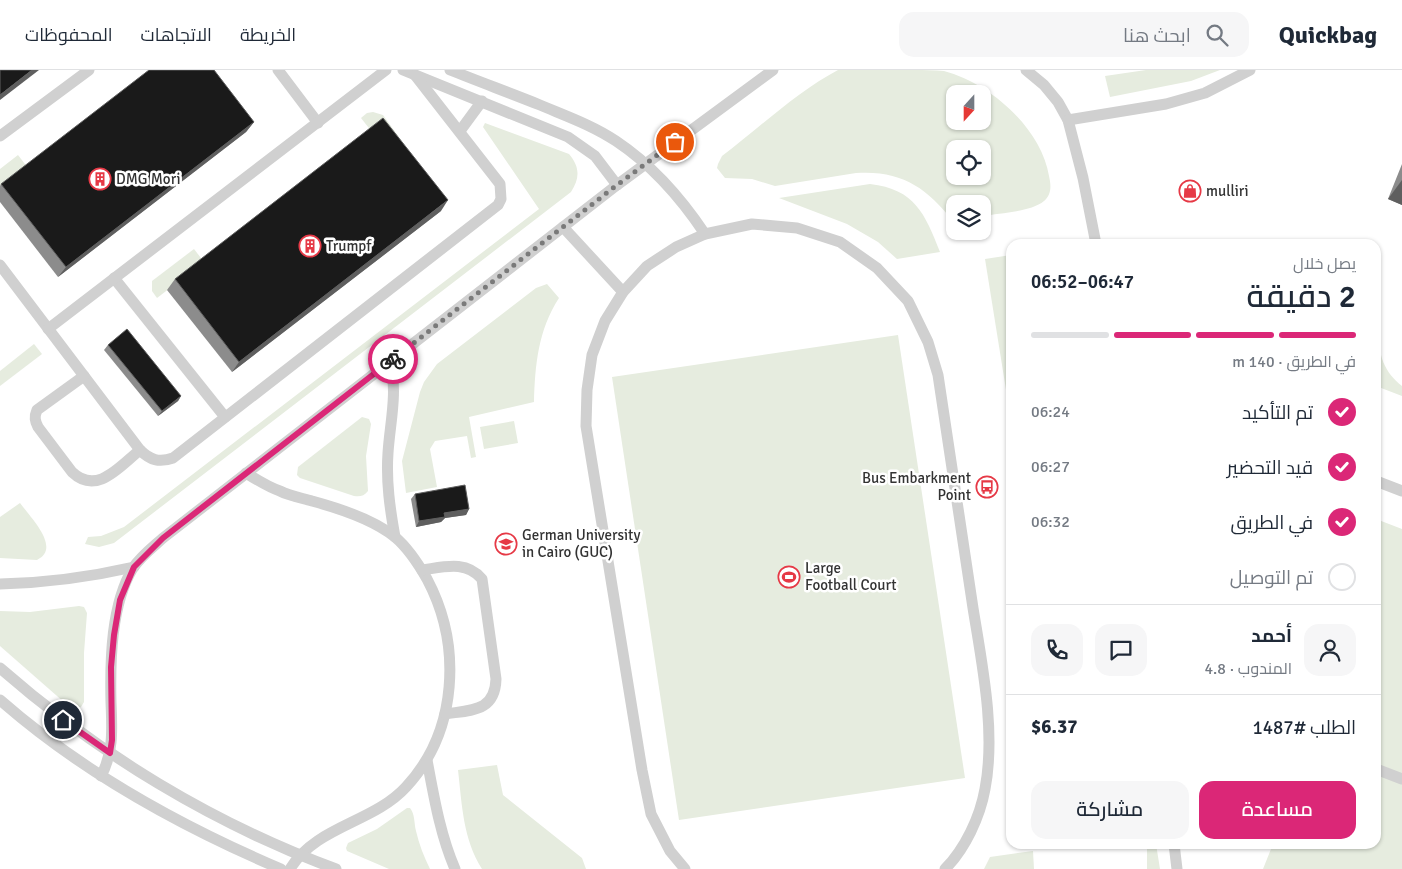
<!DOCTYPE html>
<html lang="ar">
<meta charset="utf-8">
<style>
:root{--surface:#fff;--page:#f6f6f7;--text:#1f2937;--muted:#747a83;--line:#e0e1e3;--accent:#db2777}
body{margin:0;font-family:Signika,Cairo,sans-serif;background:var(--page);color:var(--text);direction:rtl;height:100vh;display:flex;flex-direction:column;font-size:19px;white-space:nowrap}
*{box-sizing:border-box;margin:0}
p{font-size:16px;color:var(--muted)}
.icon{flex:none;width:28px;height:28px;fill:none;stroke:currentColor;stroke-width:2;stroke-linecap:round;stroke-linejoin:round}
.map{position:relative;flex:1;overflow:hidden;direction:ltr}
.side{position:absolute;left:1006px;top:169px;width:375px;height:610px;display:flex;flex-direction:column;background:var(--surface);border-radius:15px;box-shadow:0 1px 4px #0004;direction:rtl}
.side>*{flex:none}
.needle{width:32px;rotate:201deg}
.tools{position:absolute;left:946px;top:15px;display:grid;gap:10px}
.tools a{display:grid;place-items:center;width:45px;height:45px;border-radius:10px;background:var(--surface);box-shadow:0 1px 4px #0004;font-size:25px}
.pin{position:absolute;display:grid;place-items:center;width:42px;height:42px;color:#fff;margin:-21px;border:2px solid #fff;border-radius:50%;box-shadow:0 1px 5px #0007}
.courier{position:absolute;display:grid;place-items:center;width:50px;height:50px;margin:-25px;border:4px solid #db2777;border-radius:50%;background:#fff;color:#222;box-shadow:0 1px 6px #0007}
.summary em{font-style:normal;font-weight:600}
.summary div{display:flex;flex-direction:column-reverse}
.summary{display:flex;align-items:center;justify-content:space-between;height:85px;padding:0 25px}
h1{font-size:32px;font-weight:600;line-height:38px}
.bar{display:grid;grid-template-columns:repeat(4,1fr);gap:8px 5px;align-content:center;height:60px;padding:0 25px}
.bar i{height:6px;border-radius:4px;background:var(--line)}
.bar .active{background:var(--accent)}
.bar p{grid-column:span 4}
.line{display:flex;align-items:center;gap:12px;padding:0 25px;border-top:1px solid var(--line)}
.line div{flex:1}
.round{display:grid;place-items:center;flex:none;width:52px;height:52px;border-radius:15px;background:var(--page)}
ol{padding:0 25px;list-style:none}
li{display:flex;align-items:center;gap:15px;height:55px}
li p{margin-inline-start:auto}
li .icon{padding:5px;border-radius:50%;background:var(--accent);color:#fff;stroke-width:4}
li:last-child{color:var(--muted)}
li i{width:28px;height:28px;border:2px solid var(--line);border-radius:50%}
.primary-button{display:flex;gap:10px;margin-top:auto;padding:10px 25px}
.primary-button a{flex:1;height:58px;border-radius:15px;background:var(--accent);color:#fff;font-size:20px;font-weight:600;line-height:58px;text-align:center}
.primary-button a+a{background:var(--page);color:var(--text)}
header{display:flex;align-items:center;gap:30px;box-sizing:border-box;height:70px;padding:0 25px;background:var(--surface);border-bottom:1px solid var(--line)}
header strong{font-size:24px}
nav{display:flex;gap:28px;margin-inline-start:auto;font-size:18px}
.search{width:350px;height:45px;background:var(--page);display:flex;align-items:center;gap:12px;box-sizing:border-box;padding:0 18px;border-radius:15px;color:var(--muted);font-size:19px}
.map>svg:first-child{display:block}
.green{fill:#e6ecdf;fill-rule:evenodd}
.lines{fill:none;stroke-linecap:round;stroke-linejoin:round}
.service{stroke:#d0d0d0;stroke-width:11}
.wall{fill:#8c8c8c}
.shaded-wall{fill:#5f5f5f}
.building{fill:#1a1a1a;stroke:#5f5f5f}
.done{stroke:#7a7a7a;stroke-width:5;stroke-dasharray:0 9}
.route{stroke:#db2777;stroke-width:6}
.labels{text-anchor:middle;stroke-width:5;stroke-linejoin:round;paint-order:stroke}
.poi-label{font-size:15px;fill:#333;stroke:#fff;text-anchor:start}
</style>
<header>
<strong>Quickbag</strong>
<div class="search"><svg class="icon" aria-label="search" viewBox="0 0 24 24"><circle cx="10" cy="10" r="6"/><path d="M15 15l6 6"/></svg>ابحث هنا</div>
<nav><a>الخريطة</a><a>الاتجاهات</a><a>المحفوظات</a></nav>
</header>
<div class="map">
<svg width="1402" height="799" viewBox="0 0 1402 799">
<rect width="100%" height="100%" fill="#fff"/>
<g class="green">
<path d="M838,0C864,0 889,0 914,0C924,0 935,0 944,1C990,13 1041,58 1049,106C1051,115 1052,124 1044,131C1031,142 1000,143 983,146L982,134H955V151H953C926,117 901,100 856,103L775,116L752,109L725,108L717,98L718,94L722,86C759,58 798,21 838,0ZM955,24H982V51H955ZM955,79H982V106H955Z"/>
<path d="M1146,0H1220L1191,11L1110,27L1105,6Z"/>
<path d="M373,42L383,45L406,77L396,84L372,62L361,48L367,43Z"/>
<path d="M485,53L569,84C580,97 580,108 571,122L114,473L99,477L85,474L88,467L101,466L124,457L539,139L483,57Z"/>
<path d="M18,85L28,98L0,120V99Z"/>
<path d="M870,114C915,119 925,144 940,182L897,189L878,172L847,154L779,128Z"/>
<path d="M194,179L204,192L157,228L152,221V211Z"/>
<path d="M1011,185V351L985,189Z"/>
<path d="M547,214L559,228C538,260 535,296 534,332L469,347L476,387L471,388L467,366L435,371L430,379L437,417L406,423L402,391L420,322L424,312L437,294L536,218Z"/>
<path d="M1376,261L1380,262C1377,284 1385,303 1402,316V326L1376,316Z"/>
<path d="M898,265L965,708L679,750L612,307Z"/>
<path d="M34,274L42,284L0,316V301Z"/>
<path d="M362,347L369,349L371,354L366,386L368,421C364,426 360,427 354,426L300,408L297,405L298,397Z"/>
<path d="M514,351L518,373L484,379L480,357Z"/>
<path d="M20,433C30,447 62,478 37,490L0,488V447Z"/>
<path d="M1376,449L1402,459V799H1263L1273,774H1376Z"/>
<path d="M79,536L84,537L87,543L84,583V632L81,637L73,640L0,576V541L30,542Z"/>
<path d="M497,695L503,725L582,788L586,799H482C463,769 462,735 458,700Z"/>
<path d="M407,738H410C415,744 414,753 416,761C419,774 424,787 430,799H389L347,781L346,778L348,773L377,759Z"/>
<path d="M1147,774H1156L1160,799H1147Z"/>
<path d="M1033,781L1034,799H984L990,787Z"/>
</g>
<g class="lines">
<g class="service">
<path d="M278,0L318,53"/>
<path d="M403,0L568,67L595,86L617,115"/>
<path d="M450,0C480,12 510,23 540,35C566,46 592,55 616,71C652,95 681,128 705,164"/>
<path d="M1026,0L1044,15L1058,32L1068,50L1083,108L1096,174"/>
<path d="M1068,50L1166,34L1205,23L1250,0"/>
<path d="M460,61L482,31"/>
<path d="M0,66L89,0"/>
<path d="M563,157L623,222"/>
<path d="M0,195L140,380C150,390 159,393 173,388L498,135L501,129L500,114L415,5"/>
<path d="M114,208L225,347"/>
<path d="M48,259L386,0"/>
<path d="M390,291C398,323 390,352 388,383C386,412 390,439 395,467"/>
<path d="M84,306L37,340C34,347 35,351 38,357L72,402C97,426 120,396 140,380"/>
<path d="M246,403C257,410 268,417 280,421C290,426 302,428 312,431C338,438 374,450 395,467C408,478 419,495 427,509C462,575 458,661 406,717C373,753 316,756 290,799"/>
<path d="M1376,411L1402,421"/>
<path d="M422,500C444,497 466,490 482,509L496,609C495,642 471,640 445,644"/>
<path d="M0,514C45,513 90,507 134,497"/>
<path d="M0,598C98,684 214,754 336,799"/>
<path d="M0,630C83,703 180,756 281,799"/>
<path d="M427,690C434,727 440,764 455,799"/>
<path d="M1376,699L1402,709"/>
<path d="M101,706C114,682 112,658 111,632C110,591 111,534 133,498C141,486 153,477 163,468L617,115L773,0"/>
<path d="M1174,774L1177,799"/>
<path d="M685,799L670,781L651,744L642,700L586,356L587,320L592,285L605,251L623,222L647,196L676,177L705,164L752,154L797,158L840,172L877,198L908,231L928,272L938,305C950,383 961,460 973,538C982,594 996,662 985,719C980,747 965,779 945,799"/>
</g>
</g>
<g class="wall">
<path d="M254,52L246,62L58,207L0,132V116L1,114Z"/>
<path d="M1402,94V135L1388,129Z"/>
<path d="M441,141L232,302L167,220L175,209Z"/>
<path d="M108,275L181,326L178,331L158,346L104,280Z"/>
<path d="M415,424L469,439L466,445L445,448L441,452L416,457L411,429Z"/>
</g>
<g class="shaded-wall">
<path d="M32,0H39L0,30V25Z"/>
<path d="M254,52L246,62L58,207L66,197Z"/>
<path d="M1402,110V135L1388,129Z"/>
<path d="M448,130L441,141L232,302L239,292Z"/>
<path d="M181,326L178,331L158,346L162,341Z"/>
<path d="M469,439L466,445L445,448L441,452L416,457L419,451L444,443Z"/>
</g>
<g class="building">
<path d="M0,0H32L0,25Z"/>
<path d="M149,0H214L254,52L66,197L1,114Z"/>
<path d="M383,48L448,130L239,292L175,209Z"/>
<path d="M127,259L181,326L162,341L108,275Z"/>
<path d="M465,415L469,439L444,443L445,447L419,451L415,424Z"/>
</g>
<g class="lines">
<path class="done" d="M393,289L617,115L675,72"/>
<path class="route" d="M63,650L110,683L112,670L111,597L114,565L120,530L134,497L163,468L393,289"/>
</g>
<defs>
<g id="building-ring" transform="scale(1.125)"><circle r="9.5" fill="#fff" stroke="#e63946" stroke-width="1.5"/><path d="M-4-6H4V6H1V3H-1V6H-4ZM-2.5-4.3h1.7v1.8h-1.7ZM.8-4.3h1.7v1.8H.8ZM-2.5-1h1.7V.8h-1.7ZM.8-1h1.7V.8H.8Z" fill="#e63946"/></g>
<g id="shop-ring" transform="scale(1.125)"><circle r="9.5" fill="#fff" stroke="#e63946" stroke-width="1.5"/><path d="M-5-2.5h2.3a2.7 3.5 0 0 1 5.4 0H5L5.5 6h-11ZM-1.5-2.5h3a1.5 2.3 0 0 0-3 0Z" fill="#e63946"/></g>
<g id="bus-ring" transform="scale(1.125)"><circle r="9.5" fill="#fff" stroke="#e63946" stroke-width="1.5"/><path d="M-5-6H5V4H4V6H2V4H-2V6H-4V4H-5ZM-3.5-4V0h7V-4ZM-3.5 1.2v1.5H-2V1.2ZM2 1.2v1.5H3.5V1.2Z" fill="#e63946"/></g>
<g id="university-ring" transform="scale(1.125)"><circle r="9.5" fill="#fff" stroke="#e63946" stroke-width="1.5"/><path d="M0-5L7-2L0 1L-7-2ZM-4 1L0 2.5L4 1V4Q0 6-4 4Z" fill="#e63946"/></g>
<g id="stadium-ring" transform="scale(1.125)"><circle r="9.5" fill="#fff" stroke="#e63946" stroke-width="1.5"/><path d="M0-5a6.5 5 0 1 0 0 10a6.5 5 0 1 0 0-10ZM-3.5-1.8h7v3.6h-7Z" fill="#e63946"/></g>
</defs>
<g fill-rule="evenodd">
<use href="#building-ring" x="100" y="109"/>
<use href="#shop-ring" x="1190" y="121"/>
<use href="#building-ring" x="310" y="176"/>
<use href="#bus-ring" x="987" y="417"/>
<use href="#university-ring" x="506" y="474"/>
<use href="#stadium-ring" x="789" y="507"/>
</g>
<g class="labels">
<g class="poi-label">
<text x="116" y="114">DMG Mori</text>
<text x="1206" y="126">mulliri</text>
<text x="326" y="181">Trumpf</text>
<text x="971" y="413" text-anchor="end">Bus Embarkment<tspan x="971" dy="17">Point</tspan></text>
<text x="522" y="470">German University<tspan x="522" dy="17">in Cairo (GUC)</tspan></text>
<text x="805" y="503">Large<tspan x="805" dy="17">Football Court</tspan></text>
</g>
</g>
</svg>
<div class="tools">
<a><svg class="needle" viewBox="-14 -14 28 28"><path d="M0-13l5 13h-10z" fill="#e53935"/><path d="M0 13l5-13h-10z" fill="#747a83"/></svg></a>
<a><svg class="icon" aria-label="locate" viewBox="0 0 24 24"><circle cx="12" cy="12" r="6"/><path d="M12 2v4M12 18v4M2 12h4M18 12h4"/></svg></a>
<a><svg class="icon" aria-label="layers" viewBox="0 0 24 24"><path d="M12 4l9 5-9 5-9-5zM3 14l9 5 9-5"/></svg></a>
</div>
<div class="pin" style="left:675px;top:72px;background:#ea580c"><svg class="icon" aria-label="bag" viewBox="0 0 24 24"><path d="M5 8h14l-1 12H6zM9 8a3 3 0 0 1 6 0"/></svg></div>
<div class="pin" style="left:63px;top:650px;background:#1f2937"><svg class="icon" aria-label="home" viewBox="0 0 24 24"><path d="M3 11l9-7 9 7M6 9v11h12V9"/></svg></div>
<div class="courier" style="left:393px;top:289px"><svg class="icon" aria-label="bike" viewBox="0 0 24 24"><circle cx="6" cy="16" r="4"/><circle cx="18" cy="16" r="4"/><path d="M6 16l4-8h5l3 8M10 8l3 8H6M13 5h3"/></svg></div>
<section class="side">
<div class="summary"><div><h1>2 دقيقة</h1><p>يصل خلال</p></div><em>06:47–06:52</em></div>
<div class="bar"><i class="active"></i><i class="active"></i><i class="active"></i><i></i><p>في الطريق · 140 m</p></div>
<ol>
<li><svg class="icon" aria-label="check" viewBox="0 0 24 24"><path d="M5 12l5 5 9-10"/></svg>تم التأكيد<p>06:24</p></li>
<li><svg class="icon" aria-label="check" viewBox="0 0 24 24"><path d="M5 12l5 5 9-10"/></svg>قيد التحضير<p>06:27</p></li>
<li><svg class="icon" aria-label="check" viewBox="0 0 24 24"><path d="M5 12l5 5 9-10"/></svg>في الطريق<p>06:32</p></li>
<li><i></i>تم التوصيل</li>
</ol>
<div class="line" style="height:90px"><a class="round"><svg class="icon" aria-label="person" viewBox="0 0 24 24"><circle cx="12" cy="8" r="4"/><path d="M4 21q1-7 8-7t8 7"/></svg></a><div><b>أحمد</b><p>المندوب · 4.8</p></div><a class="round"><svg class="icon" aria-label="chat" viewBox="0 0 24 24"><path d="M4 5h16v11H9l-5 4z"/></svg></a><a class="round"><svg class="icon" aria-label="phone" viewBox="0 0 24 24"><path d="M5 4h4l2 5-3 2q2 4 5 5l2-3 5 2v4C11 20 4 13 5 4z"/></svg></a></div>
<div class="line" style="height:65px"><div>الطلب #1487</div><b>$6.37</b></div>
<div class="primary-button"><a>مساعدة</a><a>مشاركة</a></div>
</section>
</div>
